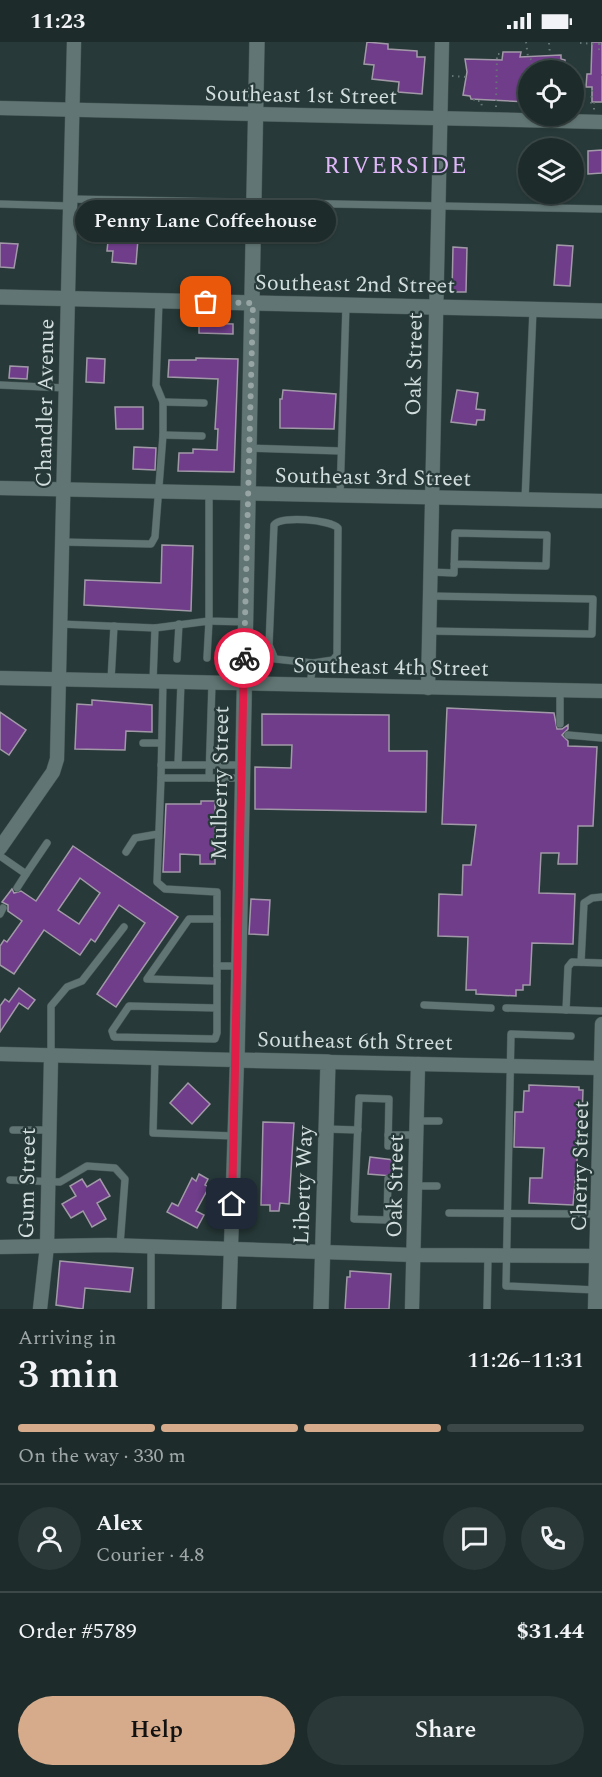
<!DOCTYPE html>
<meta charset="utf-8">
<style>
:root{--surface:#1d2c2b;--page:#2a3837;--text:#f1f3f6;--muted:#a0a7a9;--line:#3b4847;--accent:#d6ab8b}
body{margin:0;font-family:Spectral,serif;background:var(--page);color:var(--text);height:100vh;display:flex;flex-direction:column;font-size:22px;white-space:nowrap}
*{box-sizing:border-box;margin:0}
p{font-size:20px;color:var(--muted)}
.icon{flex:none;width:33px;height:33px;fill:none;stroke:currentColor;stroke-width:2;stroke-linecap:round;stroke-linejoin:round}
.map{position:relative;height:1267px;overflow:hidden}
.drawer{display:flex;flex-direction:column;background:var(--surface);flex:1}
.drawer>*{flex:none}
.tools{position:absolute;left:518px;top:18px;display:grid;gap:12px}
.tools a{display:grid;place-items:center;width:66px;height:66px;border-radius:50%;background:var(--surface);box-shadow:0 2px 4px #0004,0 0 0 2px var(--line);font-size:30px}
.pin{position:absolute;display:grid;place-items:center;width:51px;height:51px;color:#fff;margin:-26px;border-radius:12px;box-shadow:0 3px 9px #0006}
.courier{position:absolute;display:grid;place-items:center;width:60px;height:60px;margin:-30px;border:4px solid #e11d48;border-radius:50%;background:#fff;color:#222;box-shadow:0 2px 8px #0007}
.bubble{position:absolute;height:42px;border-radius:21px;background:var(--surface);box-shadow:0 2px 4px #0004,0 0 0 2px var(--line);font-size:20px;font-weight:600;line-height:42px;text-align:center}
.summary em{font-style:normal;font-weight:600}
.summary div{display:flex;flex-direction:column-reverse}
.summary{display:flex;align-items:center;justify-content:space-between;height:102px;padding:0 18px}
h1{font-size:39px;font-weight:600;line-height:45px}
.bar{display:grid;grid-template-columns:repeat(4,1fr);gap:9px 6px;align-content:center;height:72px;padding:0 18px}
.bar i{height:8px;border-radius:4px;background:var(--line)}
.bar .current{background:var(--accent)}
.bar p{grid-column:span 4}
.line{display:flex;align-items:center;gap:15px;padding:0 18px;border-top:2px solid var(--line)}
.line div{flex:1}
.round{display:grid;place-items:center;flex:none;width:63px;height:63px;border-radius:32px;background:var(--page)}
.action{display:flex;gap:12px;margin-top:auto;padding:12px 18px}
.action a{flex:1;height:69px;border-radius:36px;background:var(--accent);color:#111;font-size:24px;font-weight:600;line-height:69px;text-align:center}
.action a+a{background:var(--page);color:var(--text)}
.status{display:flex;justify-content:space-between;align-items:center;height:42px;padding:0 30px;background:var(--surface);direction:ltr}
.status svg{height:16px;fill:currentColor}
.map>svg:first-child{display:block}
.building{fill:#6f3d8a;stroke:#a299a8;stroke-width:1.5;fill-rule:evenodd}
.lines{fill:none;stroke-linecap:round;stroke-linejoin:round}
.service-casing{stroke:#465655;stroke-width:8}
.minor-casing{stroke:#465655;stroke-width:15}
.tertiary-casing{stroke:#465655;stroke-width:16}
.path{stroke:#647574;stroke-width:2;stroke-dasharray:1.5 4.5;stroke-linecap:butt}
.service{stroke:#617674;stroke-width:7}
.minor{stroke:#617674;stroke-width:14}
.tertiary{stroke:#617674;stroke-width:15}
.done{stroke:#96a5a4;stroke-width:6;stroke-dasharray:0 10.8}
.route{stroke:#e11d48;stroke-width:8}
.labels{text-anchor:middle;stroke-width:4.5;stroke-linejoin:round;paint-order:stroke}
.street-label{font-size:22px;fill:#d2dedd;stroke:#273a39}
.neighbourhood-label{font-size:24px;letter-spacing:1.5px;fill:#dfb6f8;stroke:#273a39}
</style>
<div class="status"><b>11:23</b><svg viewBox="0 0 49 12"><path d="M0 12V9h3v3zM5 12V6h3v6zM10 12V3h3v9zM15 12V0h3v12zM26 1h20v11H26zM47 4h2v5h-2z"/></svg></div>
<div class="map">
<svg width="602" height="1267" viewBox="0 0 602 1267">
<rect width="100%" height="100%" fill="#273a39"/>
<g class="building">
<path d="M367,0L388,2V7L417,9V15H425L422,52L398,50L399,40L372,37L374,23L364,22Z"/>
<path d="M592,0H602V60H592V45H586L587,32H591Z"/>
<path d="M503,10H521L520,15L561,13V17L565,18L564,28H528V60L471,57L470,54L463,53L467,30L465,17L502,18Z"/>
<path d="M602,108V131L588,132V109Z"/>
<path d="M115,188L129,189V196L138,197L136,222L112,220L113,209H107L108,199H114Z"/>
<path d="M0,201L18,202L14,226L0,225Z"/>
<path d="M557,203L573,204L570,244L554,243Z"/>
<path d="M453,205L467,206L466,250H452Z"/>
<path d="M199,281L233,282V292L199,291Z"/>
<path d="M87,316L105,317L104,341L86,340Z"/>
<path d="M196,316L238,317L234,430L178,429L179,411H193V407L217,408L218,387H215L218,337L168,335L169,318H196Z"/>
<path d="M10,324L28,325L27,337L9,336Z"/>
<path d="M283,348L336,352L334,387L280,386V357H282Z"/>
<path d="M457,348L478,351L476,367L485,368L484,378H477L476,383L451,380Z"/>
<path d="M115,365H143V387H116Z"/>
<path d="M134,405L156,406L155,428L133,427Z"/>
<path d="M162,503L193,504L191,569L84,563L85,538L161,541Z"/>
<path d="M92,658L152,663V690L126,689L125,708L75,707L77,662L92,663Z"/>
<path d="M447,666L554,671L557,687H562L568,683V687L562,693L568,699V704L597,705L593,784H578L577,822H558L559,811H541L539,851L575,852L573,902L532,901L530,943H523V948H516V954L476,952V948H466L468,895L438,894L439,852L462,853L463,823H471L476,783L442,782Z"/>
<path d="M0,670L26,688L9,713L0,707Z"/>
<path d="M262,672L389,673V709H427L426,770L255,767V725L291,726L292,703H262Z"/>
<path d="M201,759H215V822H200V813L180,812V830H163L166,762H201Z"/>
<path d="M73,804L178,875L116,965L97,952L145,881L119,863L95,900L91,897L80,913L44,888L14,932L0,923V904L4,898L7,900L22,879L8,869V863L2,860L12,847L14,851L21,849L36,859ZM80,836L100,851L79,882L58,868Z"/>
<path d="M251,857L270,858L268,893L249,892Z"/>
<path d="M19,946L35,958L28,967L19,961L0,990V964L5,957L9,960Z"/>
<path d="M188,1041L210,1062L192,1082L170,1061Z"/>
<path d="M529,1043L579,1045V1048H583L581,1107H578L573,1163L529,1161L530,1136H542L544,1106L514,1105L515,1070H523L524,1049H529Z"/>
<path d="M263,1080L294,1081L289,1162L280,1161L279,1169H270V1163H261Z"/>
<path d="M370,1115L394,1118L392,1134L368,1132Z"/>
<path d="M199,1132L208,1137L205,1143L209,1145L196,1169L204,1173L197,1186L167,1170L172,1161L178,1164L192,1136L196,1139Z"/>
<path d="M82,1137L87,1145L100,1137L110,1154L97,1161L106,1177L92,1185L83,1169L71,1176L62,1162L76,1154L70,1144Z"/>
<path d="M60,1219L133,1226L130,1250L85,1246L83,1267L56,1263Z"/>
<path d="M350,1229L391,1232L389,1267H345L347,1235H350Z"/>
</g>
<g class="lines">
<g class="service-casing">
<g id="service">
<path d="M70,157L602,167"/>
<path d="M0,162L70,164"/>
<path d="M0,343L66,346"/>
<path d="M163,360L204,361"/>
<path d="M163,393L202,394"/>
<path d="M250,406L341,409"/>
<path d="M209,451V579L245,580"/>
<path d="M340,454L346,263"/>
<path d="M525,458L533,268"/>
<path d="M62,500L151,502L155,495L163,393V360L156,343L159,259"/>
<path d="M430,530L454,531L455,491L547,493L546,524L454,522"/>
<path d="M60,582L155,586L209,579L207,616"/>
<path d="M429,589L592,592L593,557L430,554"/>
<path d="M177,617L179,582"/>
<path d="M111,638L114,584"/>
<path d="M153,639L155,586"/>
<path d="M163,639L161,736H241"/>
<path d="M310,643L313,621L275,617L269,603L274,483C281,473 331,478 338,486L337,613L333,618L313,621"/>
<path d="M560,682V648"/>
<path d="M568,693L602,696"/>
<path d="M143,701H161"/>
<path d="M178,722L181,640"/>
<path d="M161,723H241"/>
<path d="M161,736L157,840L165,847L217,850V991L215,997L114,995L112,989L129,964L217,966"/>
<path d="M209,736L212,641"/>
<path d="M126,810L135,796L158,792"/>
<path d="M0,814L26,832L47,801"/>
<path d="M17,846L26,832"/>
<path d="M0,872L3,866"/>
<path d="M581,920L584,861L592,856L602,855"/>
<path d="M217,924H239"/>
<path d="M217,939L147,937L189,877H217"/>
<path d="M424,963L491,966"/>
<path d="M506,966L602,969"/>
<path d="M566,968L568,925L572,920L602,921"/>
<path d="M571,994L511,992L506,1244L596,1248"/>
<path d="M51,1013V964L67,945L82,939L124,885"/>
<path d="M155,1017L153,1091L234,1094"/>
<path d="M416,1079H439"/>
<path d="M326,1087L358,1088"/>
<path d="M13,1088H48"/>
<path d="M388,1093H416"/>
<path d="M388,1104L389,1057L359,1056L354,1177L387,1178L388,1137"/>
<path d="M10,1138L60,1140L87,1124L115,1126L125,1137L120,1203"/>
<path d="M415,1144H437"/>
<path d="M449,1171L599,1172"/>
<path d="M151,1267V1204"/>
<path d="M487,1267L488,1213"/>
</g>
</g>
<g class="minor-casing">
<g id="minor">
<path d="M0,66L602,80"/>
<path d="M0,446L602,459"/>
<path d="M0,636L602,649"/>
<path d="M428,646L442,0"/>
<path d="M0,806L53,730L57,717L74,0"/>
<path d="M0,1012L237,1018L229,1267"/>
<path d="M328,1020L602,1026"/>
<path d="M0,1205L108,1203L414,1213L602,1214"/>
<path d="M40,1267L47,1204L51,1016"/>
<path d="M412,1267L418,1022"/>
<path d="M595,1267L602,982"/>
</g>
</g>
<g class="tertiary-casing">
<g id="tertiary">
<path d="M257,0L237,1018L328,1020L321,1267"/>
<path d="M0,255L602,269"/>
</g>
</g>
<g class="path">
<path d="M526,0L528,15L533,19L532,28"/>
<path d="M549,1L550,13"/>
<path d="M580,1L599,2"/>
<path d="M599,8V2H602"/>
<path d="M601,33H602"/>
<path d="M452,34L467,35"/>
<path d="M592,48L591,62L594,63"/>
<path d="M474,57V59H481L482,65"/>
<path d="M594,60V69"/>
<path d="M496,65L497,12H503"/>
</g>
<use href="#service" class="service"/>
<use href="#minor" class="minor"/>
<use href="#tertiary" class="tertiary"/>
</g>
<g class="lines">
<path class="done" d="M206,260L253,261L244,616"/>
<path class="route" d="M232,1162L244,616"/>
</g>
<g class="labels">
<g class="street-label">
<text transform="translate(301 52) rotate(1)" y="8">Southeast 1st Street</text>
<text transform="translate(355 241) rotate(1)" y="8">Southeast 2nd Street</text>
<text transform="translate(413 322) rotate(-89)" y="8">Oak Street</text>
<text transform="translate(44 361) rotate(-89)" y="8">Chandler Avenue</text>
<text transform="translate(373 434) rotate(1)" y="8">Southeast 3rd Street</text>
<text transform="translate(391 624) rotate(1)" y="8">Southeast 4th Street</text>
<text transform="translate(219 741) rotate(-89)" y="8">Mulberry Street</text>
<text transform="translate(355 998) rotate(1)" y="8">Southeast 6th Street</text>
<text transform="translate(579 1124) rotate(-89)" y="8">Cherry Street</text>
<text transform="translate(26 1141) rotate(-89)" y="8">Gum Street</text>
<text transform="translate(302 1143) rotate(-88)" y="8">Liberty Way</text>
<text transform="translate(394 1144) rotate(-89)" y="8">Oak Street</text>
</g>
<g class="neighbourhood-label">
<text x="396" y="131">RIVERSIDE</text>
</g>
</g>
</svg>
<div class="tools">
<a><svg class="icon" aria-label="locate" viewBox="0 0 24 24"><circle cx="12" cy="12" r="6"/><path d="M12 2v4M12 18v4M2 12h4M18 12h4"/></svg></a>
<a><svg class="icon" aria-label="layers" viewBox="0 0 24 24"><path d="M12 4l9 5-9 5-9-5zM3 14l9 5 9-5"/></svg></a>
</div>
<div class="pin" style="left:206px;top:260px;background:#ea580c"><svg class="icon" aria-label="bag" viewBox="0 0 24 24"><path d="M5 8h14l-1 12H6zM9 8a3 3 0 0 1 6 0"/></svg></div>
<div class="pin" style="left:232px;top:1162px;background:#1f2937"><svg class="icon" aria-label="home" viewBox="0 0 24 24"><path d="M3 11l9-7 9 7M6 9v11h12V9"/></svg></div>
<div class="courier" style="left:244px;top:616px"><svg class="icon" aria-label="bike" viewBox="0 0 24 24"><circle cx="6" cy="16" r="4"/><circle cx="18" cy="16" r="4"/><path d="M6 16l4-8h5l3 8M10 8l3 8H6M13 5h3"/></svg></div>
<div class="bubble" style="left:75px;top:158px;width:261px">Penny Lane Coffeehouse</div>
</div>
<section class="drawer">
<div class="summary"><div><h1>3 min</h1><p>Arriving in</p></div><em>11:26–11:31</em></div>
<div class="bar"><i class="current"></i><i class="current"></i><i class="current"></i><i></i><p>On the way · 330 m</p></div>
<div class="line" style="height:108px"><a class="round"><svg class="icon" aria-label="person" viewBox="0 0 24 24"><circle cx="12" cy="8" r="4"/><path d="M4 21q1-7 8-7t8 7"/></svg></a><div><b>Alex</b><p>Courier · 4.8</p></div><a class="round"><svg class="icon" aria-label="chat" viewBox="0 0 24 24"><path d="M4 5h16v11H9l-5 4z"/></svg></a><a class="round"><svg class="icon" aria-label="phone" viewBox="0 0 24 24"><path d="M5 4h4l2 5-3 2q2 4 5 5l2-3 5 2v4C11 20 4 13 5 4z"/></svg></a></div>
<div class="line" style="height:78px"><div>Order #5789</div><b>$31.44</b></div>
<div class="action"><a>Help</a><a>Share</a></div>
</section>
